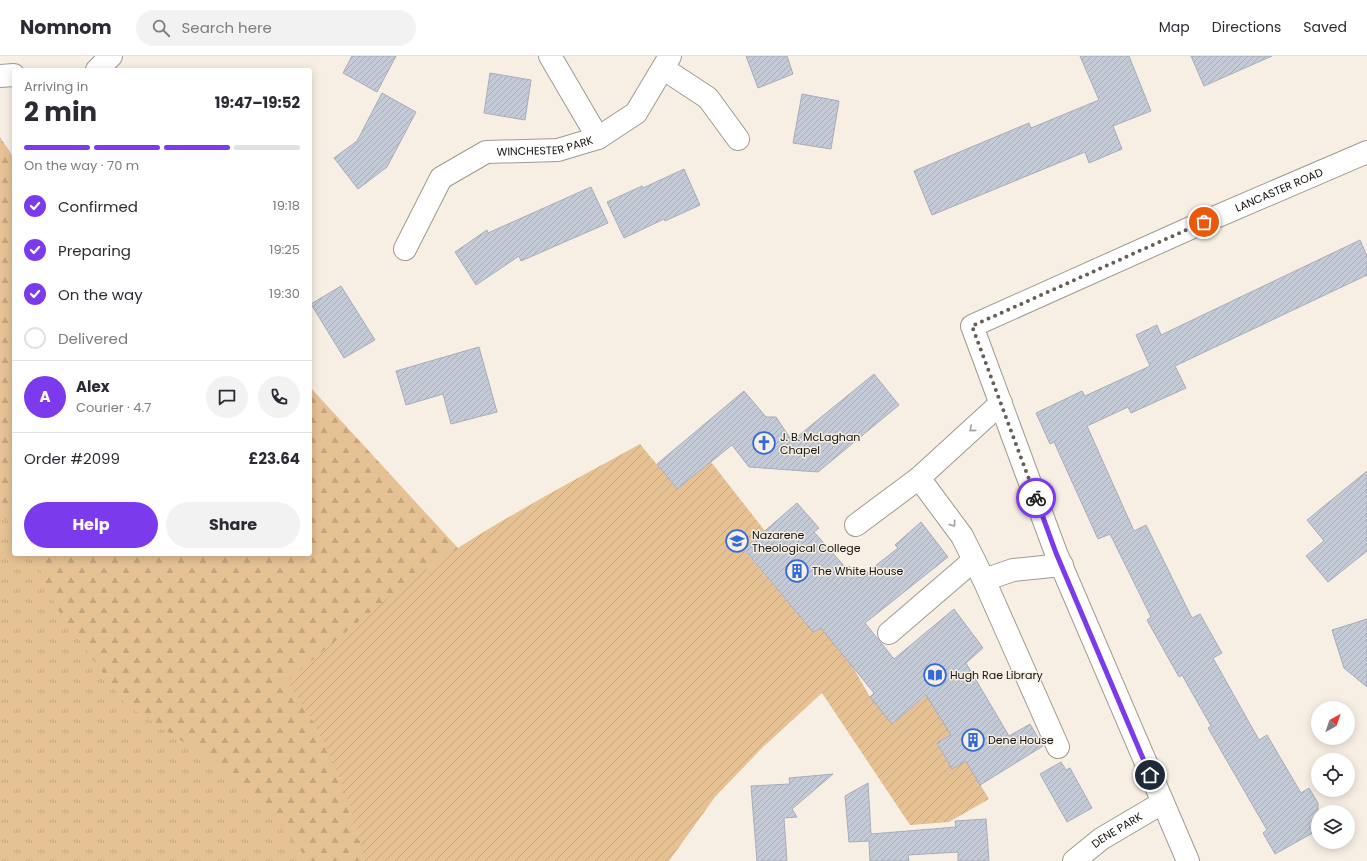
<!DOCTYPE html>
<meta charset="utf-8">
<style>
:root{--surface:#fff;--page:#f2f2f3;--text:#2b2b33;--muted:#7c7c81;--line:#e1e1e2;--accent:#7c3aed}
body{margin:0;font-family:Poppins,sans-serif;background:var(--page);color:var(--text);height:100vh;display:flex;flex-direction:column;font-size:15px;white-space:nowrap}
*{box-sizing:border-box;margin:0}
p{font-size:13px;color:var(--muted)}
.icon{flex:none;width:22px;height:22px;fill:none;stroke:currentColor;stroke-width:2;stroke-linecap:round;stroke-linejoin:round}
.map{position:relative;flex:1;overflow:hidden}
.drawer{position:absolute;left:12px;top:12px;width:300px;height:488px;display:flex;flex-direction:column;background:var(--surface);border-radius:4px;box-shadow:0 2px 10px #0003}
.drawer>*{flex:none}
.needle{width:26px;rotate:40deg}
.buttons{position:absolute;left:1311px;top:645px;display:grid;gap:8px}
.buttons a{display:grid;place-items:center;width:44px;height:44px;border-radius:50%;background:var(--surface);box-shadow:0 2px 10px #0003;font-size:20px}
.pin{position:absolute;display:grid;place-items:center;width:34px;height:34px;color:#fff;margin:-17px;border:2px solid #fff;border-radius:50%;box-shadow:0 1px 4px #0007}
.courier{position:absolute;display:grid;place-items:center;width:40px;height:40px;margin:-20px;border:3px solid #7c3aed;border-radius:50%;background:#fff;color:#222;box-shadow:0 1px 5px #0007}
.summary em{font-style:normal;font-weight:700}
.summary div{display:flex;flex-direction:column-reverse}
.summary{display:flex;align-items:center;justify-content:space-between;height:68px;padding:0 12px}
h1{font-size:26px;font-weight:700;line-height:30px}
.bar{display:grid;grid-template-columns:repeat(4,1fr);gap:6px 4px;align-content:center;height:48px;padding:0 12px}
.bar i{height:5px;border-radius:3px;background:var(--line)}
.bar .current{background:var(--accent)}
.bar p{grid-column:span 4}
.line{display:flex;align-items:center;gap:10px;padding:0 12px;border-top:1px solid var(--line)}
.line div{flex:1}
.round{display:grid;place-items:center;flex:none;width:42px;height:42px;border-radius:21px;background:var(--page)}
ol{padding:0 12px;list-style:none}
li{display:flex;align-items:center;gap:12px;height:44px}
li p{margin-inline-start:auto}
li .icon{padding:4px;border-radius:50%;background:var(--accent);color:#fff;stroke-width:4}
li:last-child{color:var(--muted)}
li i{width:22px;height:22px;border:2px solid var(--line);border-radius:50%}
.cta{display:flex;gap:8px;margin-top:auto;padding:8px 12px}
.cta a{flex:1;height:46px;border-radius:24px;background:var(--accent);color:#fff;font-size:16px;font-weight:700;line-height:46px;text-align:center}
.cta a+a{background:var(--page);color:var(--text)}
header{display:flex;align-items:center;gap:24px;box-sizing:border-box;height:56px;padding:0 20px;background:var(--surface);border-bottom:1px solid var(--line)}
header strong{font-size:19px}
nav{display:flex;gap:22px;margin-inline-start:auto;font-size:14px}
.search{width:280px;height:36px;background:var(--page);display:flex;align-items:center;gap:10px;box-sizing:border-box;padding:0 14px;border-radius:22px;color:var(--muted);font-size:15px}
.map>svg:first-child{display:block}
.grass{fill:url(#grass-tufts)}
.forest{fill:url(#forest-firs)}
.garden{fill:url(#garden-furrows)}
.building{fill:url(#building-hatch);stroke:#a7adb9}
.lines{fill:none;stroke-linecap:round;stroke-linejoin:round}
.minor-casing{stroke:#a1998f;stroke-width:24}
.minor{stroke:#fff;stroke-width:22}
.oneway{stroke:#a1a09e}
.done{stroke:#645f58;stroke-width:4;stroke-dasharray:0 7.2}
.route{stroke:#7c3aed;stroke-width:5}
.labels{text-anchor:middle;stroke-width:3;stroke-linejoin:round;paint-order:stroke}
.street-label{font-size:11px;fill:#14110d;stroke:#f8efe4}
.poi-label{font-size:11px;fill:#14110d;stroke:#f8efe4;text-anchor:start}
</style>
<header>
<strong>Nomnom</strong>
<div class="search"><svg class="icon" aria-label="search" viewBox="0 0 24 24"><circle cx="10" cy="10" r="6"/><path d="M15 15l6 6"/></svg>Search here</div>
<nav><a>Map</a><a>Directions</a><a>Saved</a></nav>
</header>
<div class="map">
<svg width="1367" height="805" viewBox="0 0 1367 805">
<defs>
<pattern id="grass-tufts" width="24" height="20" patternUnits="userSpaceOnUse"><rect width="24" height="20" fill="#e5c194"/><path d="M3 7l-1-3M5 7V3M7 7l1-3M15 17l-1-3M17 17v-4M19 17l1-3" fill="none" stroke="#c4a57e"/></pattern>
<pattern id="forest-firs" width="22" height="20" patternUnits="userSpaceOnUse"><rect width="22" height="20" fill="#e5c194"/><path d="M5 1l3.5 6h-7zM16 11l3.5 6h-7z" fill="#c4a57e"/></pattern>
<pattern id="garden-furrows" width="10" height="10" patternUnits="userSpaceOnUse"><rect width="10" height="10" fill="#e5c194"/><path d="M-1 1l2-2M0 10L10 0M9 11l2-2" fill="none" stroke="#c4a57e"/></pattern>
<pattern id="building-hatch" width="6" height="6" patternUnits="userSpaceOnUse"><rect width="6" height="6" fill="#c4cbd6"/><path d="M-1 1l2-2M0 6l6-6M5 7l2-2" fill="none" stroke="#a8adb6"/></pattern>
</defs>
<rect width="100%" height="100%" fill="#f8efe4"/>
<path class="grass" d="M0,412L14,420V498H152L364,805H0Z"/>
<g class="forest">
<path d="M0,81L14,102V469L0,459Z"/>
<path d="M310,331L468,503L407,805H310L234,719L125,648L56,551L33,498H310Z"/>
</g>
<path class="garden" d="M640,388L677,433L711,406L765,475L744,494L813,576L821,572L851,608L870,641L892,668L933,634L951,679L937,688L952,713L966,705L989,743L949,766L910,769L822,637L761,693L715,741L669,805H364C359,765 333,703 314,667C306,653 296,639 287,626C338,582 388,539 443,502C506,460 573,425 640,388Z"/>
<g class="building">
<path d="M352,0H396L377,36L343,17Z"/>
<path d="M746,0H787L793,18L758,32Z"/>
<path d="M1080,0H1129L1151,55L1113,70L1122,93L1089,107L1085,96L932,159L914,115L1029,67L1031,72L1099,44Z"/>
<path d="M1191,0H1272L1204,30Z"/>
<path d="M490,17L531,24L525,64L484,57Z"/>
<path d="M382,37L416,56L387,111L358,133L334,102L357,85Z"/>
<path d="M802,38L839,45L831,93L793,87Z"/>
<path d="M684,113L700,149L665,165L664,163L624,182L607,146L642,130L643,132Z"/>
<path d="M591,131L608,167L521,205L519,200L476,229L455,196L487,174L488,177Z"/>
<path d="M1360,184L1367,200V219L1175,310L1186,332L1131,357L1128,351L1087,370L1134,475L1146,469L1192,562L1200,558L1222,597L1213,602L1259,684L1267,679L1301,737L1309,732L1318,747V774L1275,798L1263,777L1267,774L1208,672L1211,670L1182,619L1179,621L1147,564L1151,561L1110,478L1098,483L1054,386L1050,388L1036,357L1082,335L1085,340L1150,310L1136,279L1157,269L1161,279Z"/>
<path d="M341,230L375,284L344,302L311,248Z"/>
<path d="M479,291L497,356L451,368L443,338L406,349L396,315Z"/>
<path d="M874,318L899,349L818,416L749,411L732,389L677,433L657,408L744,335L766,361H776L792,385Z"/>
<path d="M1367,415V495L1328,526L1306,500L1324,485L1307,464Z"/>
<path d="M797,447L819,472L814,476L846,512L849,510L860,522L898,492L895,489L921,466L948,501L865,567L894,603L954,553L983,592L966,607L1009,680L1030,668L1043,690L980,729L966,705L952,713L937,687L951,679L926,639L892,668L870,641L874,637L821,572L813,576L744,493Z"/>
<path d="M1367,563V631L1344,612L1332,574Z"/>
<path d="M1061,706L1066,714L1070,712L1092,752L1067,766L1040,718Z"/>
<path d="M833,718L792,753L797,761L784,762L787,805H757L751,730L790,728L789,722Z"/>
<path d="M868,727L871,778L956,771L955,765L986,763L989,805H958V796L908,799L909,805H870L869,785L849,786L845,740Z"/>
</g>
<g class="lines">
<g class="minor-casing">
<g id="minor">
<path d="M550,0L598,82"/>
<path d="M664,13L708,42L738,83"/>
<path d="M97,14L111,0"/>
<path d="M0,20L14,19"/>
<path id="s1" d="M405,193L441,122L486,96L558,94L598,82L636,57L670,0"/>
<path d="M1001,347L919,422L962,480L984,524L1013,514L1062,509"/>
<path d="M856,469L919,422"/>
<path d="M984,524L1058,691"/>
<path d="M889,577L974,504"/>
<path id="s2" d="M1074,805L1101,783L1162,747"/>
<path id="s3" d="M1188,805L1056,497L972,270L1204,166L1367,96"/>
</g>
</g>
<use href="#minor" class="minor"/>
</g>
<defs><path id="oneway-chevron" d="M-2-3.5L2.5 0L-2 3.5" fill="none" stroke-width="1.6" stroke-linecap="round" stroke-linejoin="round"/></defs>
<g class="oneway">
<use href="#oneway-chevron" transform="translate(972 373) rotate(139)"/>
<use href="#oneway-chevron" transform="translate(953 468) rotate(53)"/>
</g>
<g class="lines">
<path class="done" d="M1036,442L972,270L1204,166"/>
<path class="route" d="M1036,442L1056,497L1150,719"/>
</g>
<defs>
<g id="church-ring" transform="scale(1.15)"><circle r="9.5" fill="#f8efe4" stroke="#326bd9" stroke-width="1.5"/><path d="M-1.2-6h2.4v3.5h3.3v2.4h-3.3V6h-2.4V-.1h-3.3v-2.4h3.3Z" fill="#326bd9"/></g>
<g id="university-ring" transform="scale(1.15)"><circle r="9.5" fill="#f8efe4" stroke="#326bd9" stroke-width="1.5"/><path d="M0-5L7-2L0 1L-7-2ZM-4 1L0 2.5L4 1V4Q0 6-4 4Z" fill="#326bd9"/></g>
<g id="building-ring" transform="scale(1.15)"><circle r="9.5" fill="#f8efe4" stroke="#326bd9" stroke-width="1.5"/><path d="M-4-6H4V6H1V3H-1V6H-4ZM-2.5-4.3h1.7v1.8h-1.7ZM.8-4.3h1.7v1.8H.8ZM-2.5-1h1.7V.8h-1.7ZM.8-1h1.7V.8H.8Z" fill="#326bd9"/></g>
<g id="library-ring" transform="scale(1.15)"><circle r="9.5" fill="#f8efe4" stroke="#326bd9" stroke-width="1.5"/><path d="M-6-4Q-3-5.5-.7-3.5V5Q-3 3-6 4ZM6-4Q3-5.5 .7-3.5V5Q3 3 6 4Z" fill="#326bd9"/></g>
</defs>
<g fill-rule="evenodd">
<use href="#church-ring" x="764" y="387"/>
<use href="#university-ring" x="737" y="485"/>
<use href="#building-ring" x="797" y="515"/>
<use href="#library-ring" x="935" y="619"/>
<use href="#building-ring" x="973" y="684"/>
</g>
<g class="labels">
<g class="street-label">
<text dy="4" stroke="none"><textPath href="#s1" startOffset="191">WINCHESTER PARK</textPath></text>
<text dy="4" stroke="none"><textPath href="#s3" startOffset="913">LANCASTER ROAD</textPath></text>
<text dy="4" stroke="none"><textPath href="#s2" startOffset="53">DENE PARK</textPath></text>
</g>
<g class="poi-label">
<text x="780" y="385">J. B. McLaghan<tspan x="780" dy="13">Chapel</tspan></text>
<text x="752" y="483">Nazarene<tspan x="752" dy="13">Theological College</tspan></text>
<text x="812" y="519">The White House</text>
<text x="950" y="623">Hugh Rae Library</text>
<text x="988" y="688">Dene House</text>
</g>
</g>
</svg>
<div class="buttons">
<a><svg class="needle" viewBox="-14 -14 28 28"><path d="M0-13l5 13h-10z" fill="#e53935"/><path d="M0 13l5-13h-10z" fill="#7c7c81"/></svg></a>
<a><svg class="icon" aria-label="locate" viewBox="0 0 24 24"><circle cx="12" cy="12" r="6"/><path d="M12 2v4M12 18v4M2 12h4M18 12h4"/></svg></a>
<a><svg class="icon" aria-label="layers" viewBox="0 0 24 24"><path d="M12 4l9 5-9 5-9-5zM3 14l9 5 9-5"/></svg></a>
</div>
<div class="pin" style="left:1204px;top:166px;background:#ea580c"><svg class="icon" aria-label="bag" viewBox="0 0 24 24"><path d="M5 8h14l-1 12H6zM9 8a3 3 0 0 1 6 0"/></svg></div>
<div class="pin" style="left:1150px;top:719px;background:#1f2937"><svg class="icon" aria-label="home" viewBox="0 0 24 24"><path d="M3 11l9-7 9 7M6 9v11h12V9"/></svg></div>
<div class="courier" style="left:1036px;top:442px"><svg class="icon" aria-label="bike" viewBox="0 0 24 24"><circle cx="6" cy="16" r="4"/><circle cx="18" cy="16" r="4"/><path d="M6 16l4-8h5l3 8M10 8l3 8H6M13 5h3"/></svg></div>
<section class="drawer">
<div class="summary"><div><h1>2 min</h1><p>Arriving in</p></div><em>19:47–19:52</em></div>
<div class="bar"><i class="current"></i><i class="current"></i><i class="current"></i><i></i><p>On the way · 70 m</p></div>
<ol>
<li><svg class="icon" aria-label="check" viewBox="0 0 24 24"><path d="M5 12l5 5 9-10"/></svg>Confirmed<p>19:18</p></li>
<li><svg class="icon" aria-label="check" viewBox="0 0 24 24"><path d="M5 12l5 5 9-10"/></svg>Preparing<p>19:25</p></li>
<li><svg class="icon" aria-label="check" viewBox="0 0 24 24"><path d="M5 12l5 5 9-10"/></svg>On the way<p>19:30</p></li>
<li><i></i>Delivered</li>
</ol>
<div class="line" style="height:72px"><b class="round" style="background:var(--accent);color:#fff">A</b><div><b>Alex</b><p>Courier · 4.7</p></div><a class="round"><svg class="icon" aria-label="chat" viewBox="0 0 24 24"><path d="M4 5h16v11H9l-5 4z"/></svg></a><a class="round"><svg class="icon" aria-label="phone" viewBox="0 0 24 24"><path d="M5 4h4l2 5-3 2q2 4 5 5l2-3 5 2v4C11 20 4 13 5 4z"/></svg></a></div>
<div class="line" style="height:52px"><div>Order #2099</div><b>£23.64</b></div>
<div class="cta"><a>Help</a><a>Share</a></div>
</section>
</div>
